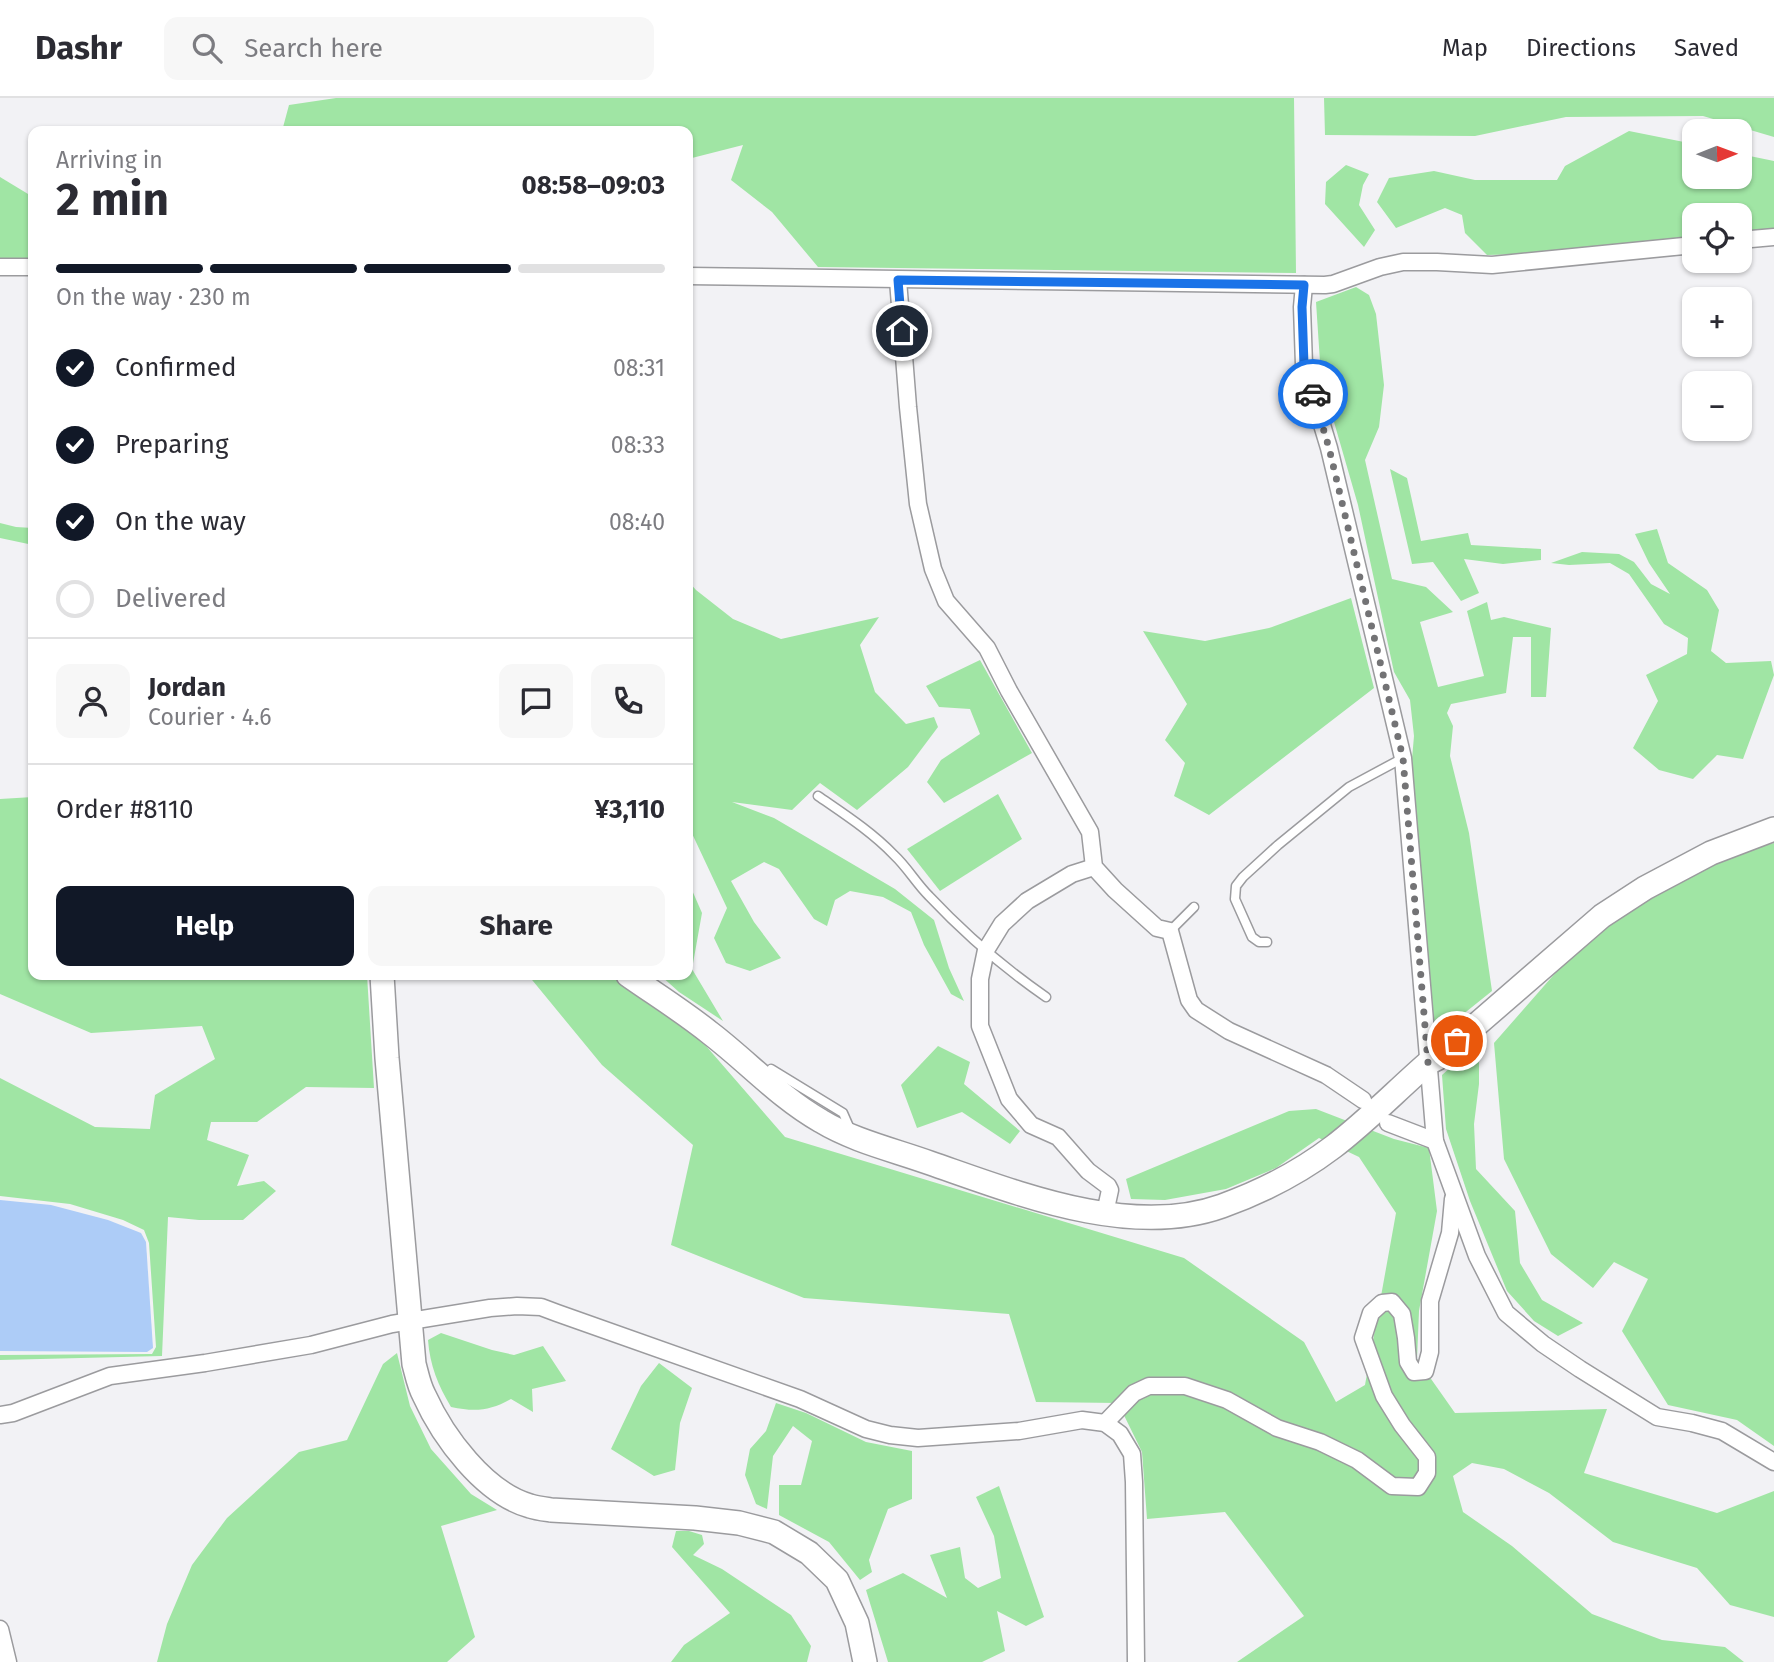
<!DOCTYPE html>
<meta charset="utf-8">
<style>
:root{--surface:#fff;--page:#f7f7f7;--text:#2b2b33;--muted:#7c7c81;--line:#e1e1e2;--accent:#111827}
body{margin:0;font-family:"Fira Sans",sans-serif;background:var(--page);color:var(--text);height:100vh;display:flex;flex-direction:column;font-size:26px;white-space:nowrap}
*{box-sizing:border-box;margin:0}
p{font-size:23px;color:var(--muted)}
.icon{flex:none;width:38px;height:38px;fill:none;stroke:currentColor;stroke-width:2;stroke-linecap:round;stroke-linejoin:round}
.map{position:relative;flex:1;overflow:hidden}
.sheet{position:absolute;left:28px;top:28px;width:665px;height:854px;display:flex;flex-direction:column;background:var(--surface);border-radius:14px;box-shadow:0 2px 5px #0004}
.sheet>*{flex:none}
.needle{width:46px;rotate:89deg}
.buttons{position:absolute;left:1682px;top:21px;display:grid;gap:14px}
.buttons a{display:grid;place-items:center;width:70px;height:70px;border-radius:14px;background:var(--surface);box-shadow:0 2px 5px #0004;font-size:35px}
.pin{position:absolute;display:grid;place-items:center;width:60px;height:60px;color:#fff;margin:-30px;border:4px solid #fff;border-radius:50%;box-shadow:0 2px 7px #0007}
.courier{position:absolute;display:grid;place-items:center;width:70px;height:70px;margin:-35px;border:5px solid #1a73e8;border-radius:50%;background:#fff;color:#222;box-shadow:0 2px 9px #0007}
.overview em{font-style:normal;font-weight:700}
.overview div{display:flex;flex-direction:column-reverse}
.overview{display:flex;align-items:center;justify-content:space-between;height:119px;padding:0 28px}
h1{font-size:46px;font-weight:700;line-height:52px}
.bar{display:grid;grid-template-columns:repeat(4,1fr);gap:10px 7px;align-content:center;height:84px;padding:0 28px}
.bar i{height:9px;border-radius:5px;background:var(--line)}
.bar .active{background:var(--accent)}
.bar p{grid-column:span 4}
.line{display:flex;align-items:center;gap:18px;padding:0 28px;border-top:2px solid var(--line)}
.line div{flex:1}
.round{display:grid;place-items:center;flex:none;width:74px;height:74px;border-radius:14px;background:var(--page)}
ol{padding:0 28px;list-style:none}
li{display:flex;align-items:center;gap:21px;height:77px}
li p{margin-inline-start:auto}
li .icon{padding:7px;border-radius:50%;background:var(--accent);color:#fff;stroke-width:4}
li:last-child{color:var(--muted)}
li i{width:38px;height:38px;border:4px solid var(--line);border-radius:50%}
.action{display:flex;gap:14px;margin-top:auto;padding:14px 28px}
.action a{flex:1;height:80px;border-radius:14px;background:var(--accent);color:#fff;font-size:28px;font-weight:700;line-height:80px;text-align:center}
.action a+a{background:var(--page);color:var(--text)}
header{display:flex;align-items:center;gap:42px;box-sizing:border-box;height:98px;padding:0 35px;background:var(--surface);border-bottom:2px solid var(--line)}
header strong{font-size:33px}
nav{display:flex;gap:38px;margin-inline-start:auto;font-size:24px}
.search{width:490px;height:63px;background:var(--page);display:flex;align-items:center;gap:18px;box-sizing:border-box;padding:0 24px;border-radius:14px;color:var(--muted);font-size:26px}
.map>svg:first-child{display:block}
.green{fill:#a0e5a4}
.water{fill:#adccf7}
.lines{fill:none;stroke-linecap:round;stroke-linejoin:round}
.lane-casing{stroke:#9b9b9e;stroke-width:11}
.street-casing{stroke:#9b9b9e;stroke-width:19}
.secondary-casing{stroke:#9b9b9e;stroke-width:26}
.lane{stroke:#fff;stroke-width:8}
.street{stroke:#fff;stroke-width:16}
.secondary{stroke:#fff;stroke-width:23}
.done{stroke:#737375;stroke-width:7;stroke-dasharray:0 12.6}
.route{stroke:#1a73e8;stroke-width:9}
</style>
<header>
<strong>Dashr</strong>
<div class="search"><svg class="icon" aria-label="search" viewBox="0 0 24 24"><circle cx="10" cy="10" r="6"/><path d="M15 15l6 6"/></svg>Search here</div>
<nav><a>Map</a><a>Directions</a><a>Saved</a></nav>
</header>
<div class="map">
<svg width="1774" height="1564" viewBox="0 0 1774 1564">
<rect width="100%" height="100%" fill="#f2f2f5"/>
<g class="green">
<path d="M336,0H1294L1296,175L818,169L772,114L731,82L743,47L688,61V33H282L289,7Z"/>
<path d="M1324,0H1774V39L1703,18L1566,19L1475,38L1325,37Z"/>
<path d="M1629,33L1694,46V79H1740V56L1774,63V133L1740,136V117H1694V140L1526,156L1487,157L1465,135L1462,117L1445,110L1396,130L1377,104L1389,80L1434,73L1475,82H1557L1565,68Z"/>
<path d="M1346,67L1369,76L1363,87L1359,107L1375,132L1364,149L1325,106L1326,84Z"/>
<path d="M0,79L33,99V161L0,160Z"/>
<path d="M1356,189L1369,197L1376,216L1384,287L1379,329L1365,362L1392,481L1426,489L1453,514L1420,524L1438,589L1484,578L1467,513L1487,504L1491,522L1504,519L1551,530L1546,599H1531V539H1513L1506,595L1451,606L1447,615L1453,628L1450,658L1469,735L1492,893L1431,942L1412,661L1414,638L1410,602L1394,574L1358,407L1321,279L1316,204Z"/>
<path d="M1390,371L1407,380L1421,443L1468,435L1471,447L1541,451V462L1503,466L1464,461L1479,495L1461,503L1433,464L1412,466Z"/>
<path d="M0,425L16,429L33,430V447L0,440Z"/>
<path d="M1657,431L1668,465L1707,492L1719,512L1711,553L1726,565L1771,563L1774,577L1743,661L1717,657L1693,681L1659,672L1633,650L1658,603L1646,577L1687,556L1688,540L1664,526L1629,476L1610,465L1569,467L1551,465L1582,454L1619,456L1634,464L1651,486L1670,496L1649,465L1635,436Z"/>
<path d="M688,483L696,492L733,521L781,541L879,519L860,547L875,594L906,626L934,619L938,629L908,669L857,712L820,685L792,712L732,704L774,720L895,791L934,822L949,870L964,903L951,896L924,847L911,814L883,799L850,793L835,802L827,828L814,821L779,771L764,764L731,783L754,824L781,860L750,873L726,865L714,840L727,810L688,727V619L690,617L692,600L688,572Z"/>
<path d="M1351,500L1374,590L1209,717L1174,698L1185,665L1165,642L1187,606L1143,533L1205,543L1269,530Z"/>
<path d="M980,562L1032,655L944,705L927,684L941,662L980,636L970,611L939,609L926,588Z"/>
<path d="M998,696L1022,741L940,793L907,751Z"/>
<path d="M33,699V877H367L374,990L306,989L257,1024H211L207,1042L249,1057L237,1088L264,1083L276,1093L243,1122H199L168,1119L162,1258L0,1262V1257L152,1256L156,1249L149,1145L144,1132L123,1122L70,1106L0,1098V980L95,1029L150,1031L155,997L215,961L202,928L91,935L0,896V701Z"/>
<path d="M1774,745V1348L1737,1322L1668,1307L1622,1233L1648,1181L1614,1164L1593,1190L1551,1156L1504,1061L1494,945L1565,864L1628,810L1706,763Z"/>
<path d="M688,783L702,815L692,871L723,923L679,894L660,877H688Z"/>
<path d="M528,877H630L700,941L785,1039L1184,1160L1304,1244L1336,1304L1365,1287L1396,1115L1359,1059L1319,1040L1276,1070L1226,1091L1165,1102L1131,1101L1126,1081L1289,1013L1316,1011L1394,1041L1429,1050L1437,1113L1419,1213L1417,1261L1455,1315L1607,1311L1584,1375L1717,1415L1774,1393V1519L1730,1507L1697,1470L1613,1444L1549,1395L1504,1371L1472,1365L1453,1378L1463,1414L1512,1448L1592,1516L1662,1542L1725,1549L1744,1564H1237L1304,1518L1225,1414L1147,1421L1142,1354L1118,1305L1036,1304L1009,1216L804,1200L671,1147L693,1047L602,967Z"/>
<path d="M1479,944V986L1474,1026L1476,1071L1515,1113L1520,1165L1542,1202L1583,1225L1558,1238L1534,1223L1507,1193L1470,1103L1446,1031L1442,977Z"/>
<path d="M938,948L970,964L964,986L1020,1033L1010,1046L962,1014L917,1030L901,987Z"/>
<path d="M441,1235L492,1252L514,1257L543,1248L566,1283L532,1291L533,1314L511,1301C490,1313 475,1314 451,1309C438,1287 430,1268 428,1242Z"/>
<path d="M397,1255L410,1308L431,1351L471,1396L497,1412L441,1428L475,1539L447,1564H157L167,1526L192,1467L227,1420L299,1354L347,1342L383,1266Z"/>
<path d="M659,1265L692,1290L680,1325L675,1372L654,1378L611,1351L641,1288Z"/>
<path d="M776,1305L806,1315L866,1344L912,1353V1401L888,1411L869,1462L872,1474L860,1482L829,1444L779,1417V1387H801L812,1343L793,1328L773,1358L767,1411L756,1406L745,1377L750,1351L766,1333Z"/>
<path d="M999,1388L1044,1519L1026,1528L997,1513L1005,1553L982,1564H888L866,1492L903,1475L947,1500L930,1457L960,1449L965,1480L978,1490L1001,1480L994,1438L976,1399Z"/>
<path d="M676,1433H689L702,1437L704,1446L693,1457L722,1471L791,1517L811,1548L807,1564H671L684,1547L730,1515L672,1449Z"/>
</g>
<path class="water" d="M0,1102L51,1107L108,1122L141,1135L146,1144L153,1250L147,1254L0,1253Z"/>
<g class="lines">
<g class="lane-casing">
<g id="lane">
<path d="M818,698C844,716 872,734 894,757C907,769 916,785 929,798C964,835 1004,870 1046,899"/>
<path d="M1170,833L1194,809"/>
<path d="M1267,844H1259L1252,839L1235,801L1236,788L1243,779L1278,747L1349,689L1403,660"/>
<path d="M771,971L843,1015L850,1031"/>
</g>
</g>
<g class="street-casing">
<g id="street">
<path d="M1740,142L1774,139"/>
<path d="M0,169H33"/>
<path d="M688,178L1325,187L1333,186L1380,169L1403,164H1437L1492,167L1694,147"/>
<path d="M898,182L908,309L918,406L933,471L946,503L987,550L1009,593L1090,734L1094,769L1115,792L1157,830L1170,833L1189,902L1196,912L1229,933L1326,977L1363,1002"/>
<path d="M1304,187L1302,209L1304,267L1329,350L1403,660L1435,1043L1477,1158L1506,1215L1543,1246L1580,1271L1657,1319L1692,1325L1722,1333L1774,1364"/>
<path d="M1094,769L1072,776L1027,803L1002,826L986,852L980,881V928L1009,1001L1031,1027L1058,1039L1088,1073L1108,1088L1110,1092L1105,1115"/>
<path d="M1388,1025L1435,1043"/>
<path d="M0,1317L13,1315L110,1278L205,1265L311,1247L392,1226L490,1210L517,1208L541,1209L557,1215L800,1301L866,1331L890,1337L918,1340L1019,1333L1082,1322L1105,1325L1120,1336L1132,1356L1134,1384L1136,1564"/>
<path d="M1105,1325L1134,1295L1149,1288H1185L1227,1302L1277,1330L1320,1344L1357,1362L1392,1388L1418,1389L1427,1375V1359L1402,1327L1384,1298L1363,1240L1371,1215L1382,1205L1392,1204L1402,1216L1406,1240L1408,1264L1414,1274L1425,1273L1430,1254V1203L1450,1135L1453,1101"/>
<path d="M0,1531L8,1564"/>
</g>
</g>
<g class="secondary-casing">
<g id="secondary">
<path d="M382,877L387,960L414,1266C417,1277 419,1288 424,1297C443,1339 484,1395 530,1408C536,1410 544,1411 551,1412L695,1420L739,1425L774,1434L809,1455L837,1482L857,1525L865,1564"/>
<path d="M628,877C655,896 684,914 710,935C748,964 779,999 821,1023C854,1043 894,1052 930,1065C1017,1095 1130,1141 1222,1108C1261,1094 1300,1074 1333,1049C1366,1024 1397,992 1428,965L1438,960L1602,818L1645,790L1711,755L1774,731"/>
</g>
</g>
<use href="#lane" class="lane"/>
<use href="#street" class="street"/>
<use href="#secondary" class="secondary"/>
</g>
<g class="lines">
<path class="done" d="M1313,296L1329,350L1403,660L1428,965L1437,960L1457,943"/>
<path class="route" d="M902,233L898,182L1304,187L1302,209L1304,267L1313,296"/>
</g>
</svg>
<div class="buttons">
<a><svg class="needle" viewBox="-14 -14 28 28"><path d="M0-13l5 13h-10z" fill="#e53935"/><path d="M0 13l5-13h-10z" fill="#7c7c81"/></svg></a>
<a><svg class="icon" aria-label="locate" viewBox="0 0 24 24"><circle cx="12" cy="12" r="6"/><path d="M12 2v4M12 18v4M2 12h4M18 12h4"/></svg></a>
<a>+</a>
<a>−</a>
</div>
<div class="pin" style="left:1457px;top:943px;background:#ea580c"><svg class="icon" aria-label="bag" viewBox="0 0 24 24"><path d="M5 8h14l-1 12H6zM9 8a3 3 0 0 1 6 0"/></svg></div>
<div class="pin" style="left:902px;top:233px;background:#1f2937"><svg class="icon" aria-label="home" viewBox="0 0 24 24"><path d="M3 11l9-7 9 7M6 9v11h12V9"/></svg></div>
<div class="courier" style="left:1313px;top:296px"><svg class="icon" aria-label="car" viewBox="0 0 24 24"><path d="M5 17H2v-5l4-1 3-4h7l3 4 3 1v5h-3M9 17h6M6 11h13"/><circle cx="7" cy="17" r="2"/><circle cx="17" cy="17" r="2"/></svg></div>
<section class="sheet">
<div class="overview"><div><h1>2 min</h1><p>Arriving in</p></div><em>08:58–09:03</em></div>
<div class="bar"><i class="active"></i><i class="active"></i><i class="active"></i><i></i><p>On the way · 230 m</p></div>
<ol>
<li><svg class="icon" aria-label="check" viewBox="0 0 24 24"><path d="M5 12l5 5 9-10"/></svg>Confirmed<p>08:31</p></li>
<li><svg class="icon" aria-label="check" viewBox="0 0 24 24"><path d="M5 12l5 5 9-10"/></svg>Preparing<p>08:33</p></li>
<li><svg class="icon" aria-label="check" viewBox="0 0 24 24"><path d="M5 12l5 5 9-10"/></svg>On the way<p>08:40</p></li>
<li><i></i>Delivered</li>
</ol>
<div class="line" style="height:126px"><a class="round"><svg class="icon" aria-label="person" viewBox="0 0 24 24"><circle cx="12" cy="8" r="4"/><path d="M4 21q1-7 8-7t8 7"/></svg></a><div><b>Jordan</b><p>Courier · 4.6</p></div><a class="round"><svg class="icon" aria-label="chat" viewBox="0 0 24 24"><path d="M4 5h16v11H9l-5 4z"/></svg></a><a class="round"><svg class="icon" aria-label="phone" viewBox="0 0 24 24"><path d="M5 4h4l2 5-3 2q2 4 5 5l2-3 5 2v4C11 20 4 13 5 4z"/></svg></a></div>
<div class="line" style="height:91px"><div>Order #8110</div><b>¥3,110</b></div>
<div class="action"><a>Help</a><a>Share</a></div>
</section>
</div>
